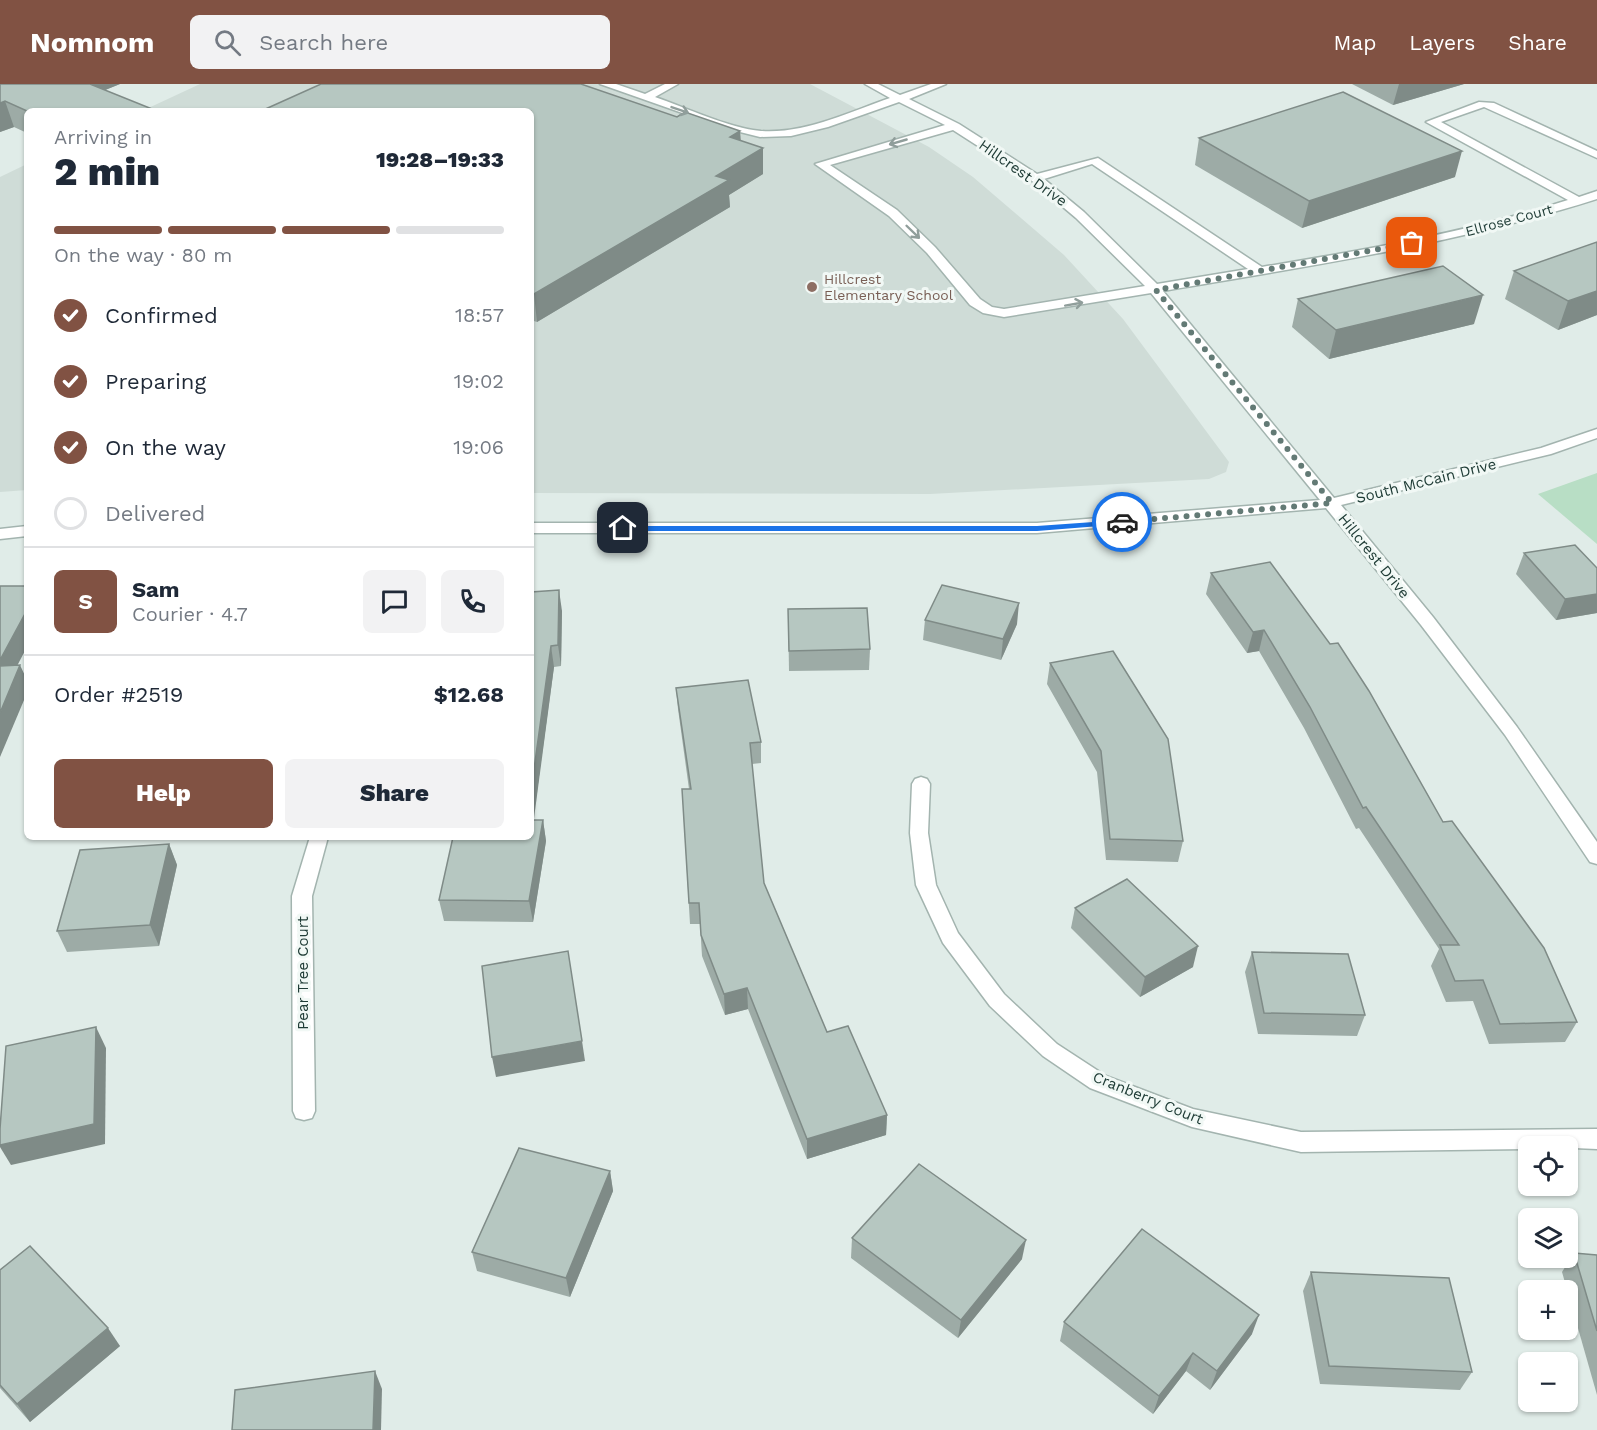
<!DOCTYPE html>
<meta charset="utf-8">
<style>
:root{--surface:#fff;--page:#f2f2f3;--text:#1f2937;--muted:#747a83;--line:#e0e1e3;--accent:#815243}
body{margin:0;font-family:"Work Sans",sans-serif;background:var(--page);color:var(--text);height:100vh;display:flex;flex-direction:column;font-size:22px;white-space:nowrap}
*{box-sizing:border-box;margin:0}
p{font-size:20px;color:var(--muted)}
.icon{flex:none;width:33px;height:33px;fill:none;stroke:currentColor;stroke-width:2;stroke-linecap:round;stroke-linejoin:round}
.map{position:relative;flex:1;overflow:hidden}
.details{position:absolute;left:24px;top:24px;width:510px;height:732px;display:flex;flex-direction:column;background:var(--surface);border-radius:9px;box-shadow:0 2px 4px #0004}
.details>*{flex:none}
.fabs{position:absolute;left:1518px;top:1052px;display:grid;gap:12px}
.fabs a{display:grid;place-items:center;width:60px;height:60px;border-radius:9px;background:var(--surface);box-shadow:0 2px 4px #0004;font-size:30px}
.pin{position:absolute;display:grid;place-items:center;width:51px;height:51px;color:#fff;margin:-26px;border-radius:12px;box-shadow:0 3px 9px #0006}
.courier{position:absolute;display:grid;place-items:center;width:60px;height:60px;margin:-30px;border:4px solid #1a73e8;border-radius:50%;background:#fff;color:#222;box-shadow:0 2px 8px #0007}
.overview em{font-style:normal;font-weight:800}
.overview div{display:flex;flex-direction:column-reverse}
.overview{display:flex;align-items:center;justify-content:space-between;height:102px;padding:0 30px}
h1{font-size:39px;font-weight:800;line-height:45px}
.bar{display:grid;grid-template-columns:repeat(4,1fr);gap:9px 6px;align-content:center;height:72px;padding:0 30px}
.bar i{height:8px;border-radius:4px;background:var(--line)}
.bar .selected{background:var(--accent)}
.bar p{grid-column:span 4}
.line{display:flex;align-items:center;gap:15px;padding:0 30px;border-top:2px solid var(--line)}
.line div{flex:1}
.round{display:grid;place-items:center;flex:none;width:63px;height:63px;border-radius:9px;background:var(--page)}
ol{padding:0 30px;list-style:none}
li{display:flex;align-items:center;gap:18px;height:66px}
li p{margin-inline-start:auto}
li .icon{padding:6px;border-radius:50%;background:var(--accent);color:#fff;stroke-width:4}
li:last-child{color:var(--muted)}
li i{width:33px;height:33px;border:3px solid var(--line);border-radius:50%}
.primary-button{display:flex;gap:12px;margin-top:auto;padding:12px 30px}
.primary-button a{flex:1;height:69px;border-radius:9px;background:var(--accent);color:#fff;font-size:24px;font-weight:800;line-height:69px;text-align:center}
.primary-button a+a{background:var(--page);color:var(--text)}
header{display:flex;align-items:center;gap:36px;box-sizing:border-box;height:84px;padding:0 30px;background:var(--accent);color:#fff}
header strong{font-size:28px}
nav{display:flex;gap:33px;margin-inline-start:auto;font-size:21px}
.search{width:420px;height:54px;background:var(--page);display:flex;align-items:center;gap:15px;box-sizing:border-box;padding:0 21px;border-radius:9px;color:var(--muted);font-size:22px}
.map>svg:first-child{display:block}
.built{fill:#cfdcd7}
.green{fill:#b8dec5}
.lines{fill:none;stroke-linecap:round;stroke-linejoin:round}
.minor-casing{stroke:#a3b4af;stroke-width:3}
.minor{fill:#fff;fill-rule:evenodd}
.wall{fill:#9daba6}
.shaded-wall{fill:#7f8b87}
.building{fill:#b6c7c1;stroke:#7f8b87;stroke-width:1.5}
.oneway{stroke:#909e9b}
.route{fill:#1a73e8}
.done{stroke:#637a75;stroke-width:6;stroke-dasharray:0 10.8}
.education-dot{fill:#8d6e63;stroke:#f1f8f5;stroke-width:2}
.labels{text-anchor:middle;stroke-width:6;stroke-linejoin:round;paint-order:stroke}
.far-street-label{font-size:14px;fill:#203d37;stroke:#f1f8f5}
.far-education-label{font-size:14px;fill:#785e54;stroke:#f1f8f5;text-anchor:start}
.street-label{font-size:15px;fill:#203d37;stroke:#f1f8f5}
</style>
<header>
<strong>Nomnom</strong>
<div class="search"><svg class="icon" aria-label="search" viewBox="0 0 24 24"><circle cx="10" cy="10" r="6"/><path d="M15 15l6 6"/></svg>Search here</div>
<nav><a>Map</a><a>Layers</a><a>Share</a></nav>
</header>
<div class="map">
<svg width="1597" height="1346" viewBox="0 0 1597 1346">
<rect width="100%" height="100%" fill="#e0ece8"/>
<g class="built">
<path d="M200,0H810L929,63L973,93L1064,171L1123,235L1229,378L1226,388L1209,395L930,410L531,409V27H142Z"/>
<path d="M27,80V406L0,408V93Z"/>
</g>
<path class="green" d="M1597,389V460L1538,410Z"/>
<g class="lines">
<g class="minor-casing">
<g id="minor">
<path d="M600,0H616L645,10L665,0H678L655,13C687,24 729,44 761,47C805,50 849,28 890,14L865,0H878L900,11L931,0H946L909,15L959,40L1037,90L1098,74L1262,183C1364,166 1469,148 1568,116L1426,38L1479,18L1494,19L1597,67V74L1484,23L1441,38L1579,113L1597,107V115C1456,160 1309,182 1163,207L1334,414L1541,364L1597,345V354L1551,370L1341,421L1433,533L1517,643L1597,758V780L1590,778L1505,651L1421,541L1326,424L1037,449H531V439H1037L1320,416L1151,209L1004,233L983,229L970,221L927,169L889,132L815,80L945,41L899,18L828,43L791,52L760,53L728,45ZM953,46L1031,96L1076,134L1145,202L1004,225L992,223L980,215L935,163L897,126L830,81ZM1092,80L1248,185L1157,200L1084,128L1044,95Z"/>
<path d="M27,442V452L0,455V445Z"/>
<path d="M921,693L927,695L930,700L928,749L936,801L958,849L1004,910L1057,960L1106,992L1193,1025L1301,1048L1597,1045V1065L1528,1062V1065L1301,1068L1192,1043L1090,1004L1043,972L990,922L943,859L916,801L910,749L912,700L915,695Z"/>
<path d="M310,753H328L312,812L315,1027L312,1034L304,1036L296,1034L293,1027L292,812Z"/>
</g>
</g>
<use href="#minor" class="minor"/>
</g>
<g class="wall">
<path d="M0,0H120L105,6L27,27V49L14,43L0,48Z"/>
<path d="M1352,0H1464L1393,21Z"/>
<path d="M531,27L677,33L740,47L741,56L763,90L729,111L730,123L537,238L531,236Z"/>
<path d="M1199,54L1455,93L1302,144L1195,81Z"/>
<path d="M1597,158V231L1558,246L1505,215L1514,187Z"/>
<path d="M1298,215L1474,240L1329,275L1292,243Z"/>
<path d="M1524,469L1597,484V529L1556,536L1516,490Z"/>
<path d="M1211,489L1443,738L1577,938L1565,958L1489,960L1473,917L1446,918L1431,882L1439,865L1359,744L1356,745L1304,644L1259,567L1247,569L1206,510Z"/>
<path d="M531,508L562,527L561,582L554,583L533,736H543L546,757L533,838L444,837L439,816Z"/>
<path d="M788,525L870,565L869,586L789,587Z"/>
<path d="M925,536L1017,540L1001,576L923,556Z"/>
<path d="M1050,579L1183,757L1178,778L1106,776L1097,688L1047,600Z"/>
<path d="M676,604L761,658V679L752,680L764,799L827,948L887,1031L886,1051L807,1075L748,925L725,931L702,872L700,840H690L682,705H689L678,625Z"/>
<path d="M169,760L177,781L159,862L67,868L57,847Z"/>
<path d="M1075,824L1193,883L1140,913L1071,844Z"/>
<path d="M1252,868L1365,931L1357,952L1258,950L1245,888Z"/>
<path d="M610,1087L613,1107L570,1213L477,1187L472,1168Z"/>
<path d="M852,1154L1022,1175L958,1254L851,1174Z"/>
<path d="M1574,1169L1597,1171V1311L1562,1188Z"/>
<path d="M0,1186L120,1262L30,1338L0,1304Z"/>
<path d="M1311,1188L1472,1288L1460,1306L1320,1300L1303,1207Z"/>
<path d="M1064,1238L1252,1250L1210,1306L1186,1287L1153,1330L1060,1257Z"/>
</g>
<g class="shaded-wall">
<path d="M73,0H120L78,17Z"/>
<path d="M1399,0H1464L1393,21Z"/>
<path d="M5,17L14,43L0,48V19Z"/>
<path d="M740,47L741,73L730,53Z"/>
<path d="M763,64V90L729,111L730,123L537,238L534,210L716,92Z"/>
<path d="M1462,67L1455,93L1302,144L1309,117Z"/>
<path d="M1597,207V231L1558,246L1568,217Z"/>
<path d="M1483,211L1474,240L1329,275L1336,246Z"/>
<path d="M559,506L562,527L561,582L558,561Z"/>
<path d="M1597,510V529L1556,536L1565,515Z"/>
<path d="M1019,519L1017,540L1001,576L1003,555Z"/>
<path d="M27,526V563L6,603L0,589V576Z"/>
<path d="M1264,546L1259,567L1247,569L1253,548Z"/>
<path d="M551,562L554,583L531,757V707Z"/>
<path d="M20,581L27,596V609L0,673V629Z"/>
<path d="M543,736L546,757L533,838L529,817Z"/>
<path d="M169,760L177,781L159,862L150,841Z"/>
<path d="M1198,862L1193,883L1140,913L1145,893Z"/>
<path d="M747,904L748,925L725,931L724,910Z"/>
<path d="M96,943L106,964L105,1060L11,1081L0,1063V1061Z"/>
<path d="M582,957L585,977L496,993L492,973Z"/>
<path d="M887,1031L886,1051L807,1075V1055Z"/>
<path d="M610,1087L613,1107L570,1213L566,1194Z"/>
<path d="M1026,1156L1022,1175L958,1254L961,1236Z"/>
<path d="M1259,1231L1252,1250L1210,1306L1217,1287Z"/>
<path d="M108,1244L120,1262L30,1338L17,1320Z"/>
<path d="M1193,1269L1186,1287L1153,1330L1159,1312Z"/>
<path d="M375,1287L382,1305L381,1346H373Z"/>
</g>
<g class="building">
<path d="M0,0H90L157,27H27L5,17L0,19Z"/>
<path d="M321,0H581L677,33L685,28L740,47L730,53L763,64L716,92L729,96L534,210L531,209V27H261Z"/>
<path d="M1343,8L1462,67L1309,117L1199,54Z"/>
<path d="M1597,158V207L1568,217L1514,187Z"/>
<path d="M1443,182L1483,211L1336,246L1298,215Z"/>
<path d="M1575,461L1597,484V510L1565,515L1524,469Z"/>
<path d="M1270,478L1330,560L1338,559L1369,607L1443,738L1452,737L1544,864L1577,938L1500,940L1483,896L1455,897L1440,861H1459L1366,723L1363,724L1310,623L1264,546L1253,548L1211,489Z"/>
<path d="M942,501L1019,519L1003,555L925,536Z"/>
<path d="M0,502H27V526L0,576Z"/>
<path d="M559,506L558,561L551,562L531,707V508Z"/>
<path d="M867,524L870,565L789,567L788,525Z"/>
<path d="M1113,567L1168,655L1183,757L1110,755L1101,667L1050,579Z"/>
<path d="M20,581L0,629V582Z"/>
<path d="M748,596L761,658L750,659L764,799L827,948L848,942L887,1031L807,1055L747,904L724,910L701,851L699,819H689L682,705H691L676,604Z"/>
<path d="M531,736H543L529,817L439,816L453,753H531Z"/>
<path d="M169,760L150,841L57,847L80,766Z"/>
<path d="M1127,795L1198,862L1145,893L1075,824Z"/>
<path d="M568,867L582,957L492,973L482,882Z"/>
<path d="M1252,868L1348,870L1365,931L1264,929Z"/>
<path d="M96,943L94,1040L0,1061V1045L6,962Z"/>
<path d="M519,1064L610,1087L566,1194L472,1168Z"/>
<path d="M919,1080L1026,1156L961,1236L852,1154Z"/>
<path d="M1142,1145L1259,1231L1217,1287L1193,1269L1159,1312L1064,1238Z"/>
<path d="M30,1162L108,1244L17,1320L0,1301V1186Z"/>
<path d="M1574,1169L1597,1171V1247Z"/>
<path d="M1311,1188L1449,1194L1472,1288L1329,1282Z"/>
<path d="M375,1287L373,1346H232L235,1306Z"/>
</g>
<defs><path id="oneway-shaft" d="M-6 0H5M1.5-3L5.5 0L1.5 3" fill="none" stroke-width="1.6" stroke-linecap="round" stroke-linejoin="round" transform="scale(1.5)"/></defs>
<g class="oneway">
<use href="#oneway-shaft" transform="translate(680 26) rotate(19)"/>
<use href="#oneway-shaft" transform="translate(898 58) rotate(164)"/>
<use href="#oneway-shaft" transform="translate(913 148) rotate(44)"/>
<use href="#oneway-shaft" transform="translate(1074 220) rotate(-10)"/>
</g>
<path class="route" d="M1122,436L1125,440L1037,447H623L619,444L623,442H1037Z"/>
<g class="lines">
<path class="done" d="M1122,438L1332,419L1156,206L1412,159"/>
</g>
<circle class="education-dot" cx="812" cy="203" r="6"/>
<g class="labels">
<g class="far-street-label">
<text transform="translate(1509 136) rotate(-15)" y="5">Ellrose Court</text>
</g>
<g class="far-education-label">
<text x="824" y="200">Hillcrest<tspan x="824" dy="16">Elementary School</tspan></text>
</g>
<g class="street-label">
<text transform="translate(1023 89) rotate(35)" y="5">Hillcrest Drive</text>
<text transform="translate(1426 397) rotate(-14)" y="5">South McCain Drive</text>
<text transform="translate(1374 472) rotate(51)" y="5">Hillcrest Drive</text>
<text transform="translate(303 889) rotate(-90)" y="5">Pear Tree Court</text>
<text transform="translate(1148 1014) rotate(22)" y="5">Cranberry Court</text>
</g>
</g>
</svg>
<div class="fabs">
<a><svg class="icon" aria-label="locate" viewBox="0 0 24 24"><circle cx="12" cy="12" r="6"/><path d="M12 2v4M12 18v4M2 12h4M18 12h4"/></svg></a>
<a><svg class="icon" aria-label="layers" viewBox="0 0 24 24"><path d="M12 4l9 5-9 5-9-5zM3 14l9 5 9-5"/></svg></a>
<a>+</a>
<a>−</a>
</div>
<div class="pin" style="left:1412px;top:159px;background:#ea580c"><svg class="icon" aria-label="bag" viewBox="0 0 24 24"><path d="M5 8h14l-1 12H6zM9 8a3 3 0 0 1 6 0"/></svg></div>
<div class="pin" style="left:623px;top:444px;background:#1f2937"><svg class="icon" aria-label="home" viewBox="0 0 24 24"><path d="M3 11l9-7 9 7M6 9v11h12V9"/></svg></div>
<div class="courier" style="left:1122px;top:438px"><svg class="icon" aria-label="car" viewBox="0 0 24 24"><path d="M5 17H2v-5l4-1 3-4h7l3 4 3 1v5h-3M9 17h6M6 11h13"/><circle cx="7" cy="17" r="2"/><circle cx="17" cy="17" r="2"/></svg></div>
<section class="details">
<div class="overview"><div><h1>2 min</h1><p>Arriving in</p></div><em>19:28–19:33</em></div>
<div class="bar"><i class="selected"></i><i class="selected"></i><i class="selected"></i><i></i><p>On the way · 80 m</p></div>
<ol>
<li><svg class="icon" aria-label="check" viewBox="0 0 24 24"><path d="M5 12l5 5 9-10"/></svg>Confirmed<p>18:57</p></li>
<li><svg class="icon" aria-label="check" viewBox="0 0 24 24"><path d="M5 12l5 5 9-10"/></svg>Preparing<p>19:02</p></li>
<li><svg class="icon" aria-label="check" viewBox="0 0 24 24"><path d="M5 12l5 5 9-10"/></svg>On the way<p>19:06</p></li>
<li><i></i>Delivered</li>
</ol>
<div class="line" style="height:108px"><b class="round" style="background:var(--accent);color:#fff">S</b><div><b>Sam</b><p>Courier · 4.7</p></div><a class="round"><svg class="icon" aria-label="chat" viewBox="0 0 24 24"><path d="M4 5h16v11H9l-5 4z"/></svg></a><a class="round"><svg class="icon" aria-label="phone" viewBox="0 0 24 24"><path d="M5 4h4l2 5-3 2q2 4 5 5l2-3 5 2v4C11 20 4 13 5 4z"/></svg></a></div>
<div class="line" style="height:78px"><div>Order #2519</div><b>$12.68</b></div>
<div class="primary-button"><a>Help</a><a>Share</a></div>
</section>
</div>
